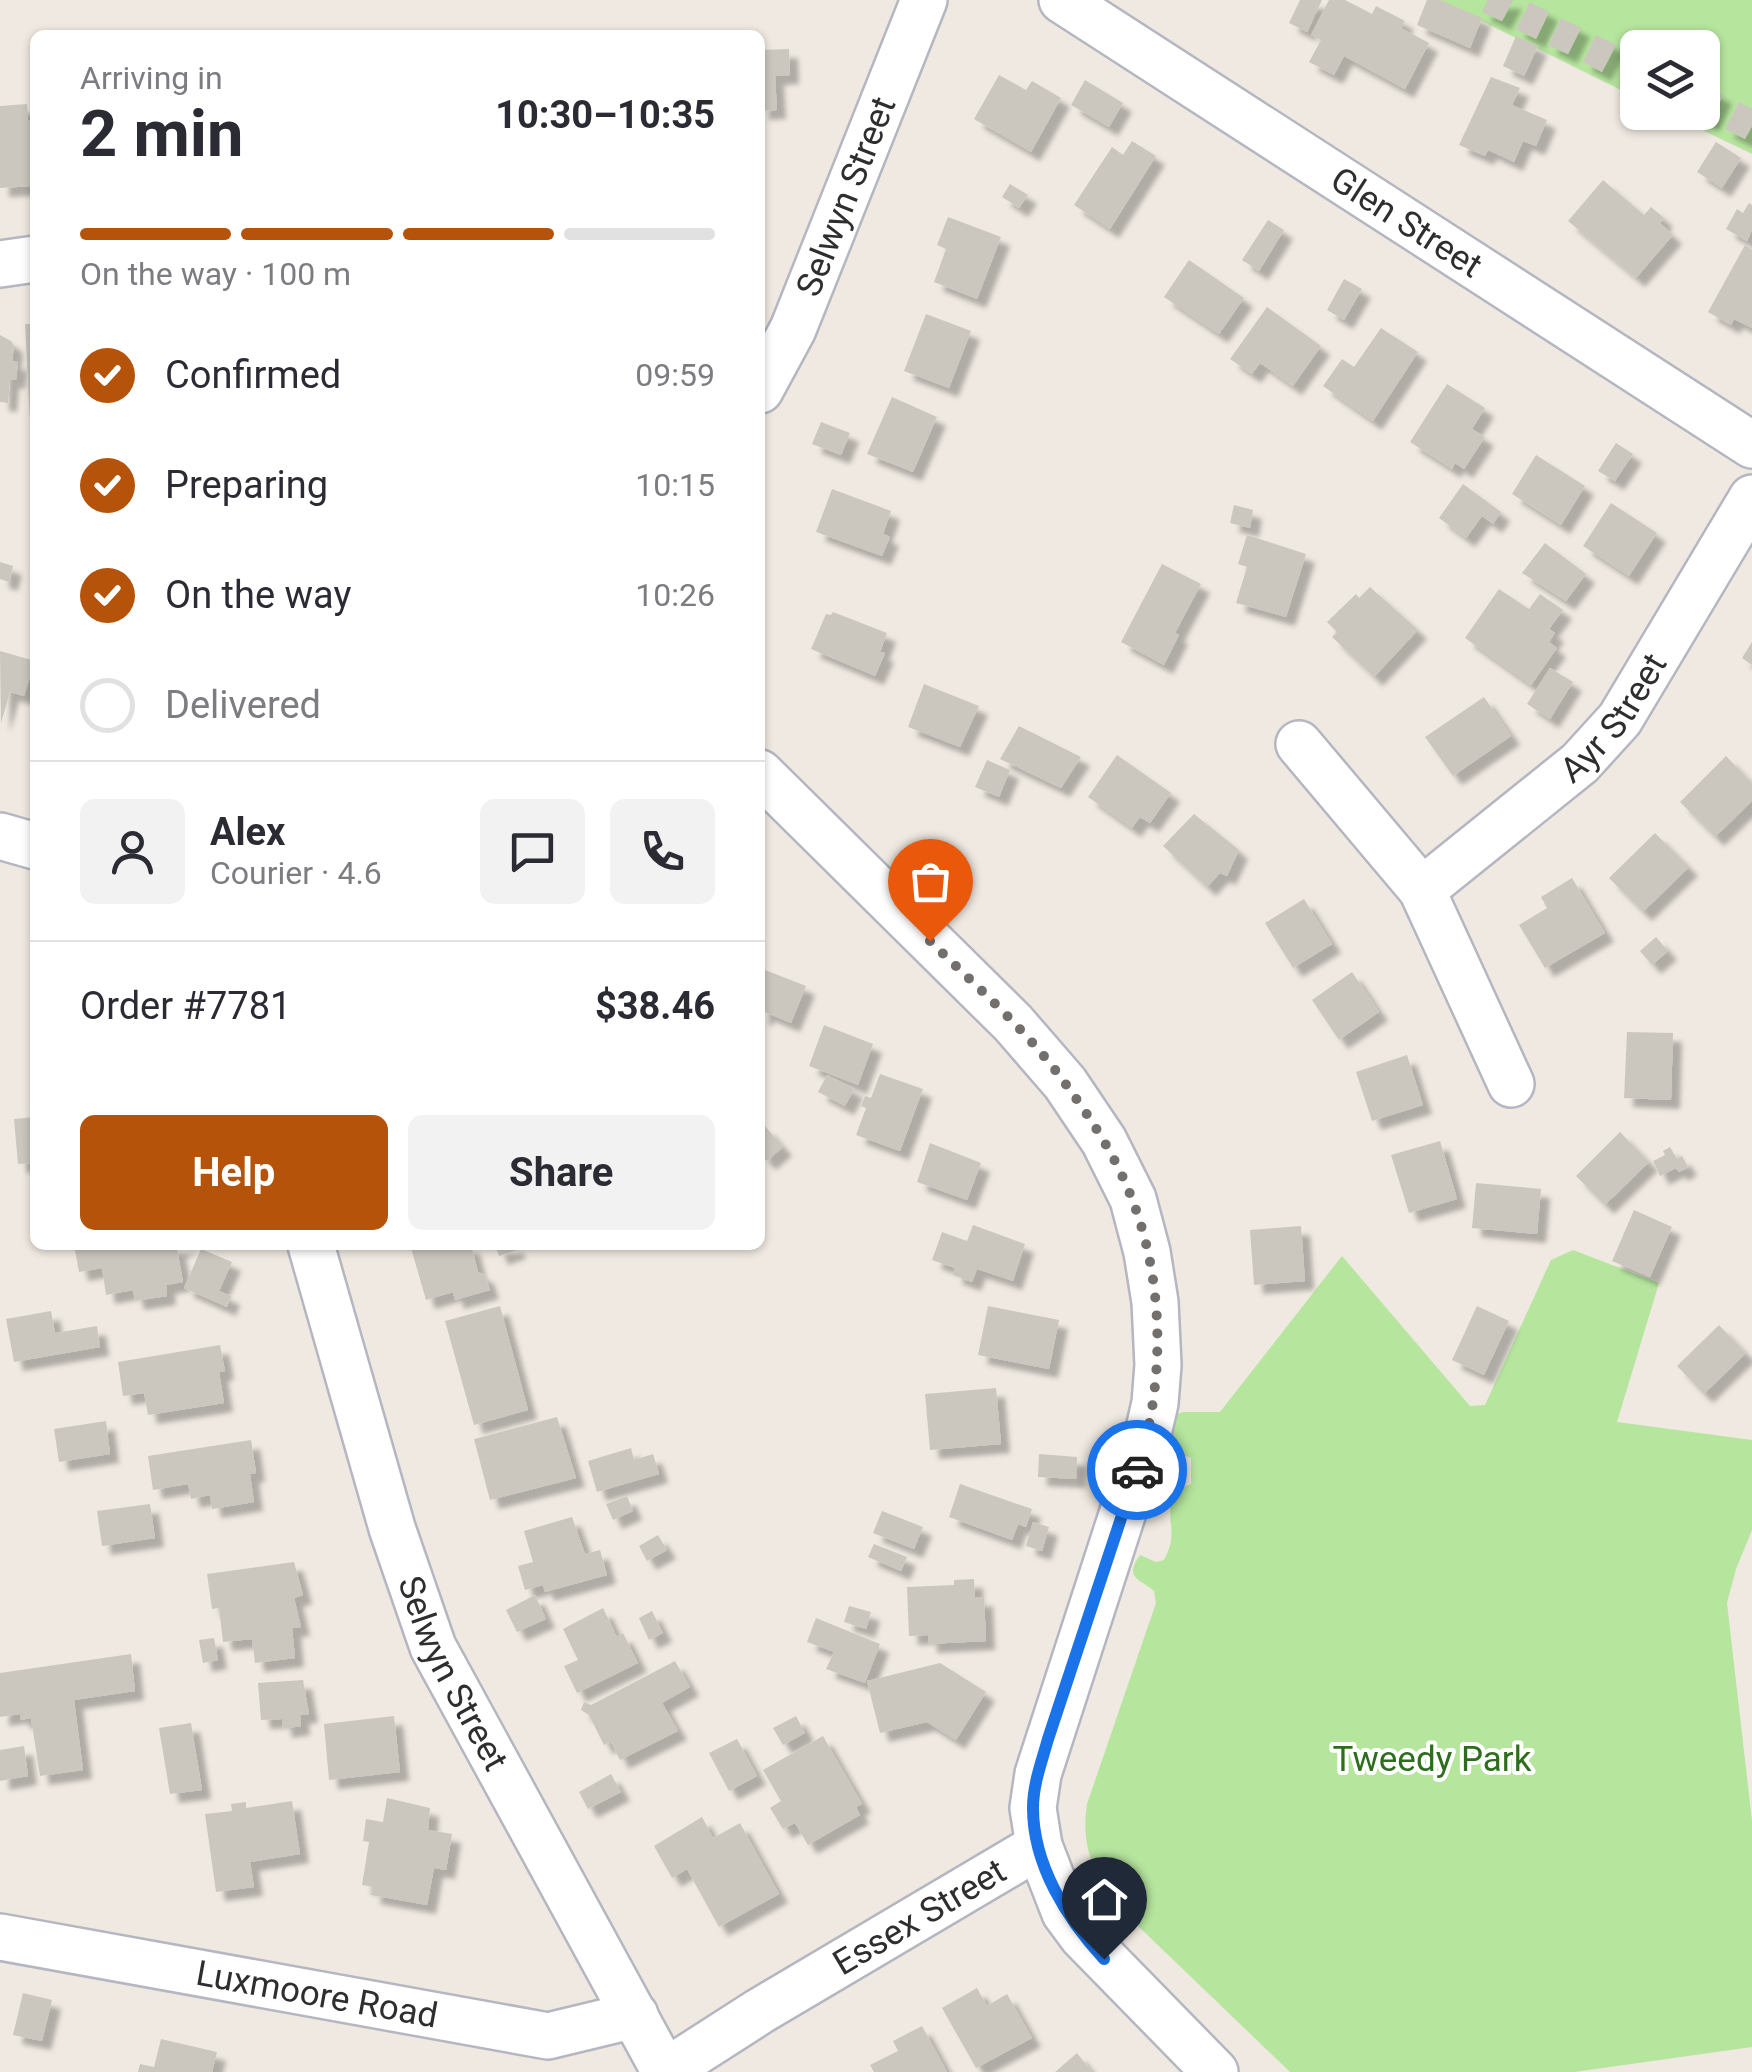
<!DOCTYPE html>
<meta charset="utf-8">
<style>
:root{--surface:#fff;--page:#f2f2f3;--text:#2b2b33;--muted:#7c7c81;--line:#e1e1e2;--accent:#b45309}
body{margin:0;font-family:Roboto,sans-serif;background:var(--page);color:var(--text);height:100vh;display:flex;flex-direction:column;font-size:38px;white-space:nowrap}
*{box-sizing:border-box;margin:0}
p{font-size:32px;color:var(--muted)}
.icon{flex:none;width:55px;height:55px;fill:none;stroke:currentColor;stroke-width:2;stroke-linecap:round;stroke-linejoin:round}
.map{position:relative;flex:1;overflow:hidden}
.details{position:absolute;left:30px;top:30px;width:735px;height:1220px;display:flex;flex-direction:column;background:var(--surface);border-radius:15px;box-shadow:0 2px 8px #0004}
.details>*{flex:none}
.fabs{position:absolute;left:1620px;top:30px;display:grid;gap:20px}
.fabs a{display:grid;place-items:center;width:100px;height:100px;border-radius:15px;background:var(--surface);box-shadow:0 2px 8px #0004;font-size:50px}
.pin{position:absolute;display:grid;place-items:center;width:85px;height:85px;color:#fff;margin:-102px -42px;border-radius:50% 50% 50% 0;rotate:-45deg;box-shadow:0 0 10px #0007}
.pin .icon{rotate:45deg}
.courier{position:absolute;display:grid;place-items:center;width:100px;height:100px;margin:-50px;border:8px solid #1a73e8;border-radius:50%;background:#fff;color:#222;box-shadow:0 2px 12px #0007}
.headline em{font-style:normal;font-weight:700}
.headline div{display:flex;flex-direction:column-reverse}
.headline{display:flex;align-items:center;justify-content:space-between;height:170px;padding:0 50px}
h1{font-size:65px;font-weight:700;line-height:75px}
.bar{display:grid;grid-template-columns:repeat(4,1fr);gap:15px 10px;align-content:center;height:120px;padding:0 50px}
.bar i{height:12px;border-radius:8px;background:var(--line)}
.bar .selected{background:var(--accent)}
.bar p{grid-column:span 4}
.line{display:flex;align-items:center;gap:25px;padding:0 50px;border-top:2px solid var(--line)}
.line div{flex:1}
.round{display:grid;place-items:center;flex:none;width:105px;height:105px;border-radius:15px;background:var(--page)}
ol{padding:0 50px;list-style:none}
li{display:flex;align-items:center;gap:30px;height:110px}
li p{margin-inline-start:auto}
li .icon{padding:10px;border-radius:50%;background:var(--accent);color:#fff;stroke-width:4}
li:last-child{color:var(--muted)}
li i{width:55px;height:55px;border:5px solid var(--line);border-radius:50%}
.primary-button{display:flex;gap:20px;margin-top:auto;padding:20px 50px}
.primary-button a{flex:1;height:115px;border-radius:15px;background:var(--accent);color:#fff;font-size:40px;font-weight:700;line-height:115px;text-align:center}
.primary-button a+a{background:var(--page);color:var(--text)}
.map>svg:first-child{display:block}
.green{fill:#b6e59e}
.building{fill:#cbc7bf;filter:url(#shadow)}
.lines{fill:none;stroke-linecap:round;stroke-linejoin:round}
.minor-casing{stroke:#b4b7c1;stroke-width:50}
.minor{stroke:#fff;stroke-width:45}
.done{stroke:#726f6d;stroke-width:10;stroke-dasharray:0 18}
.route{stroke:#1a73e8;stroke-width:12}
.labels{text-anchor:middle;stroke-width:8;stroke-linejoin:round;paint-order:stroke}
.street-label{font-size:35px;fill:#2e2e2e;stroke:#fff}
.park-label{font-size:35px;fill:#2c6e1b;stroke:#fff}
</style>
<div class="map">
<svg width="1752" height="2072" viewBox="0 0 1752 2072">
<defs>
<filter id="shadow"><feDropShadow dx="9" dy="9" stdDeviation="2.5" flood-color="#0004"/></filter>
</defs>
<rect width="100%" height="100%" fill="#efe9e1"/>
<g class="green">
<path d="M1439,0H1752V154L1667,113L1702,112V48H1638L1637,98Z"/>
<path d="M1573,1250L1659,1283L1617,1422L1752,1440V1530L1736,1569L1727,1603L1752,1821V2047L1574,2072H1290L1112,1901C1092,1865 1081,1846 1087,1804L1156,1603L1154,1591C1141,1579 1123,1579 1140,1555L1156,1562L1164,1560C1180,1531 1164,1521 1173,1491L1191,1484V1458L1181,1454L1169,1439L1172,1416L1183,1412H1220L1342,1256L1470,1406L1485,1405L1551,1260Z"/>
</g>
<g class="building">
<path d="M1300,0H1322L1307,32L1289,23Z"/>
<path d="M1329,0H1345L1372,14L1376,6L1405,21L1401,28L1429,43L1405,89L1344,56L1334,75L1309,62L1321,40L1311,35Z"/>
<path d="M1427,0H1440L1482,18L1470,48L1417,25Z"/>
<path d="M1488,0H1513L1502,21L1482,12Z"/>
<path d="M1530,2L1549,12L1536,39L1516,29Z"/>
<path d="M1561,18L1581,28L1568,54L1548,45Z"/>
<path d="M1596,35L1616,45L1602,72L1583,62Z"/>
<path d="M1516,36L1538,46L1524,76L1503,66Z"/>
<path d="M789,49L790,75L775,76L777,110L760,111V50Z"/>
<path d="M1634,51L1638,53V86L1621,78Z"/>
<path d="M999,75L1026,90L1032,81L1061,98L1031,152L974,119Z"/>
<path d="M1491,77L1520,88L1512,105L1547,120L1536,146L1523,141L1514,162L1488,150L1485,156L1459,145Z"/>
<path d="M1085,80L1123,103L1109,127L1071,105Z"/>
<path d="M1704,85L1723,95L1710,122L1691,112H1702Z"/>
<path d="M1739,102L1752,109V126L1745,139L1725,129Z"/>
<path d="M27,104L28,120H35V186L0,188V106Z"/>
<path d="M1132,141L1156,156L1110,229L1074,205L1112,147L1123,155Z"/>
<path d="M1716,142L1741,158L1722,188L1697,172Z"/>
<path d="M1603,180L1644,215L1651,207L1664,218L1660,223L1673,235L1636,278L1568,221Z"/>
<path d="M1010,184L1028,195L1019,208L1002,197Z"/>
<path d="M1749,203L1752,205V230L1747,241L1726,229L1737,209L1743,213Z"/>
<path d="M948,217L1001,237L977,299L934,282L946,249L937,245Z"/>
<path d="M1268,220L1284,230L1259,271L1242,260Z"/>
<path d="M1745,245L1752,249V328L1734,319L1731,325L1708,312Z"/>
<path d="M1189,260L1244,298L1219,334L1164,297Z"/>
<path d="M1344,279L1362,289L1344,320L1327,310Z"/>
<path d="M1267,307L1321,346L1293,386L1260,363L1252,374L1230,359Z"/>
<path d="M926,314L971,331L949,388L904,371Z"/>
<path d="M25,324H35V422H30Z"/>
<path d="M1381,328L1418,352L1373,421L1323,386L1342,359L1354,367Z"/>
<path d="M0,335L11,341L14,346L12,361L18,362L16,380L10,379L8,403L0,402Z"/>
<path d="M1447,384L1485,408L1472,429L1485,437L1464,469L1455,463L1452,469L1410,442Z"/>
<path d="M892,397L937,417L913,472L867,454Z"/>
<path d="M821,422L850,433L841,455L812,444Z"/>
<path d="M1616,443L1633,454L1615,481L1598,471Z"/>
<path d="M1536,455L1585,486L1561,525L1512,494Z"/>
<path d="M1463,484L1501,512L1493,524L1482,516L1466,538L1439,518Z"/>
<path d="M832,489L891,511L883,534L890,537L882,556L816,532Z"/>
<path d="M1611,503L1657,533L1629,576L1583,546Z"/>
<path d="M1234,505L1253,510L1250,528L1230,523Z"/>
<path d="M1247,535L1306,554L1286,617L1236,603L1247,567L1238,564Z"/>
<path d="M1545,543L1586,574L1566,601L1522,573Z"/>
<path d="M0,562L13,566L9,582L0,579Z"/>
<path d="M1162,564L1201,584L1175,633L1179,635L1164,665L1121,642Z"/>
<path d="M1370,587L1418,630L1374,677L1332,637L1337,632L1327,622L1356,594L1359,598Z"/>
<path d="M1499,589L1529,609L1540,594L1563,610L1549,629L1555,633L1549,642L1557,648L1531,685L1465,638Z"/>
<path d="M833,612L887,633L880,652L885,653L875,676L811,649L826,614L831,615Z"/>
<path d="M1752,642V665L1742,658Z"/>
<path d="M0,651L35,661L24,696L10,692L1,723Z"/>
<path d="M1550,668L1573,682L1550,719L1527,704Z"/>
<path d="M924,684L979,706L960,747L908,727Z"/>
<path d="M1484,697L1511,736L1453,776L1425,737Z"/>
<path d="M1019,726L1081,757L1061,788L1000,759Z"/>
<path d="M1117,755L1171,793L1150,823L1140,817L1132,828L1088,797Z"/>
<path d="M1726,756L1752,783V801L1715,837L1680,802Z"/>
<path d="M987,760L1010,770L999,797L975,787Z"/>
<path d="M1194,814L1239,850L1227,876L1220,873L1207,887L1163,846Z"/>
<path d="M1655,833L1689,867L1643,912L1609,878Z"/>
<path d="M1572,878L1605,933L1545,968L1519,925L1547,908L1541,897Z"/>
<path d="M1304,899L1332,944L1293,968L1265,923Z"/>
<path d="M1656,937L1668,951L1652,965L1640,951Z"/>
<path d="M760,968L806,986L791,1023L765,1012L763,1018L760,1016Z"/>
<path d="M1352,972L1379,1012L1339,1040L1312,1000Z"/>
<path d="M824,1025L873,1044L858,1085L809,1066Z"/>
<path d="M1627,1032L1673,1033L1671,1100L1624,1098Z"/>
<path d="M1407,1055L1423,1105L1372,1121L1356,1072Z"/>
<path d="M880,1074L923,1089L900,1151L856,1135L866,1108L861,1106L865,1096L871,1098Z"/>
<path d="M827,1075L854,1089L845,1106L818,1092Z"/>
<path d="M35,1117V1163L18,1164L14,1119Z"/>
<path d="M765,1126L783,1147L767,1161L760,1154V1130Z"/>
<path d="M1620,1132L1649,1162L1605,1205L1576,1176Z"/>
<path d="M1440,1141L1457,1199L1409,1213L1391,1155Z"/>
<path d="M930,1143L981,1163L967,1200L917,1182Z"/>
<path d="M1670,1147L1677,1159L1682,1156L1688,1167L1679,1172L1676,1168L1660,1176L1653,1161L1665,1155L1663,1151Z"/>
<path d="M1476,1183L1541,1189L1537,1234L1472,1228Z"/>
<path d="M1634,1210L1672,1227L1650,1277L1612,1261Z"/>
<path d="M973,1225L1025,1244L1013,1281L977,1269L972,1282L953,1275L955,1268L932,1260L942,1232L967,1241Z"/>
<path d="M1301,1226L1305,1281L1254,1285L1250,1230Z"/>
<path d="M74,1245H189L177,1249L183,1282L166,1285L167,1296L135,1301L133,1290L106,1295L102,1268L79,1272Z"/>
<path d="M421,1245H471L478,1272L485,1275L490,1290L455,1300L453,1292L426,1300L411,1248Z"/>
<path d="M495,1245H515L517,1250L499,1256Z"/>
<path d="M201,1249L232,1262L219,1291L231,1296L227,1307L184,1288Z"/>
<path d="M500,1306L528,1410L474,1425L445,1321Z"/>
<path d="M988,1306L1059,1320L1049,1369L978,1355Z"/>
<path d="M1477,1306L1509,1321L1484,1375L1452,1360Z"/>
<path d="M51,1311L55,1333L97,1326L100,1347L14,1362L6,1319Z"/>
<path d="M1719,1325L1746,1353L1704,1394L1677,1366Z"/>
<path d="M220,1345L225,1371L219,1372L224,1403L148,1415L144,1393L123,1396L118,1362Z"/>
<path d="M996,1388L1001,1444L930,1450L925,1394Z"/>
<path d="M557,1417L576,1478L490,1500L474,1439Z"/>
<path d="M106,1421L110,1454L59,1462L54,1429Z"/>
<path d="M251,1440L256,1473L250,1474L254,1502L212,1509L210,1495L191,1499L188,1484L153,1490L148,1456Z"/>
<path d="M631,1448L634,1460L653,1454L659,1474L597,1492L588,1461Z"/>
<path d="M1039,1454L1077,1457L1076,1479L1038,1477Z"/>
<path d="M960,1484L1032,1509L1026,1527L1018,1524L1012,1540L949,1517Z"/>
<path d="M627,1496L633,1511L613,1520L606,1504Z"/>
<path d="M150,1504L155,1538L102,1546L97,1511Z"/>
<path d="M882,1511L923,1527L914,1549L873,1533Z"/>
<path d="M572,1517L585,1554L600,1550L607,1575L545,1592L543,1585L525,1590L518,1566L533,1562L524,1531Z"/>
<path d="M1033,1522L1049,1527L1042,1551L1026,1546Z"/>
<path d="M658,1535L667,1550L647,1561L639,1546Z"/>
<path d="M874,1544L907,1557L901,1571L868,1557Z"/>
<path d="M294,1562L303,1595L294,1598L301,1627L292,1628L295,1658L255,1663L252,1639L223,1642L219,1608L212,1609L207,1574Z"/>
<path d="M974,1579L975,1598L984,1597L986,1641L928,1644V1635L909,1636L907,1587L954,1585V1580Z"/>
<path d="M535,1595L546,1619L517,1632L506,1610Z"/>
<path d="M849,1606L871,1612L866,1629L844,1622Z"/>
<path d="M603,1608L617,1637L623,1633L638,1663L577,1693L564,1666L578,1660L563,1629Z"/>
<path d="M652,1611L663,1633L649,1640L639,1618Z"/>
<path d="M816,1618L880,1644L865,1683L826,1669L834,1652L807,1642Z"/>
<path d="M214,1638L218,1660L203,1663L199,1640Z"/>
<path d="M131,1654L135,1691L74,1700L83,1770L40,1776L31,1718L21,1720L20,1714L0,1717V1673Z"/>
<path d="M675,1661L690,1687L662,1703L678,1731L620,1760L611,1742L604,1745L589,1715L581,1710L584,1702L591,1705Z"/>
<path d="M940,1663L986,1692L956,1740L927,1722L880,1733L867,1681Z"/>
<path d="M303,1680L309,1714L300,1715L301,1726L283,1729L282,1719L261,1720L258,1683Z"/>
<path d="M394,1716L400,1772L329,1780L324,1724Z"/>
<path d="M796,1716L805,1733L783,1745L773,1728Z"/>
<path d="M191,1723L202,1790L170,1794L159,1728Z"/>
<path d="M823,1736L862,1804L856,1807L860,1815L808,1845L795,1823L783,1829L770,1808L781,1801L763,1770Z"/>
<path d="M737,1739L757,1776L729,1791L709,1753Z"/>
<path d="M24,1746L28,1776L0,1781V1750Z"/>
<path d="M611,1774L621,1792L588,1809L579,1792Z"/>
<path d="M387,1798L430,1808L428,1830L452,1834L446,1870L434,1868L427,1905L371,1895L373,1887L362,1885L369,1842L363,1841L366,1819L383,1822Z"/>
<path d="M292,1801L300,1854L250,1862L254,1887L216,1892L205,1814L232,1811L231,1804L246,1802V1808Z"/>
<path d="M702,1817L713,1838L740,1823L779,1894L719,1927L687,1869L672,1878L654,1846Z"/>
<path d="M977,1988L987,2006L1007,1994L1032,2038L976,2068L942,2008Z"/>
<path d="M23,1993L52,2000L42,2041L13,2035Z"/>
<path d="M922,2026L947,2072H874L870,2065L898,2051L893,2041Z"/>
<path d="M161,2039L217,2052L212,2072H138L140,2064L154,2067Z"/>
<path d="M1077,2053L1092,2072H1055Z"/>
</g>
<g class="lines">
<g class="minor-casing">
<g id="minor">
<path id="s1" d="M1062,0L1752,445"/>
<path d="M0,264L35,259"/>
<path id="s2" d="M760,390L793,329L924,0"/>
<path id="s3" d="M1299,744L1422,890L1580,763L1620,719L1752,498"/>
<path d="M0,836L35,846"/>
<path d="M1422,890L1511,1084"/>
<path id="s4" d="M311,1245L392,1528L433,1647L665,2072"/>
<path d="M1039,1846L1065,1913L1082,1936L1215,2072"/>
<path id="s5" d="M0,1937L548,2036L635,2015"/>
<path id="s6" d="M665,2072L760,2011L1039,1846L1033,1808L1038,1774L1147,1438L1155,1403L1158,1365L1155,1302L1147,1252L1133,1199L1104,1141L1065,1083L1013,1023L760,773"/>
</g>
</g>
<use href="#minor" class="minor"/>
</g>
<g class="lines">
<path class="done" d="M930,941C977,987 1029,1032 1067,1086C1092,1120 1117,1159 1132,1199C1165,1284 1165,1385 1137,1470"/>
<path class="route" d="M1104,1959C1067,1919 1033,1865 1033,1808C1033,1784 1042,1761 1048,1739L1137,1470"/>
</g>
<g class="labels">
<g class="street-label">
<text dy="12" stroke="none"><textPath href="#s2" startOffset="212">Selwyn Street</textPath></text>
<text dy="12" stroke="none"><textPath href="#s1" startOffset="410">Glen Street</textPath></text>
<text dy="12" stroke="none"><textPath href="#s3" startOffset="450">Ayr Street</textPath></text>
<text dy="12" stroke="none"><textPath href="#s4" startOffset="452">Selwyn Street</textPath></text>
<text dy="12" stroke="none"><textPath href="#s6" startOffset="298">Essex Street</textPath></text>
<text dy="12" stroke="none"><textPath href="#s5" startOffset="322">Luxmoore Road</textPath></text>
</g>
<g class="park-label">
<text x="1432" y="1771">Tweedy Park</text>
</g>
</g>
</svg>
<div class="fabs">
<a><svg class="icon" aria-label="layers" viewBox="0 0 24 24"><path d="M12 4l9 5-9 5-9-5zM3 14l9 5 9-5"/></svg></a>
</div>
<div class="pin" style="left:930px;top:941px;background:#ea580c"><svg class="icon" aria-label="bag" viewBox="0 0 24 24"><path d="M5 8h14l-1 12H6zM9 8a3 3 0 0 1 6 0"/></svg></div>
<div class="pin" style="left:1104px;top:1959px;background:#1f2937"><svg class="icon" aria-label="home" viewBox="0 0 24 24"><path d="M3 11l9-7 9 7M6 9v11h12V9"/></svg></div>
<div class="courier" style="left:1137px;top:1470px"><svg class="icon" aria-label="car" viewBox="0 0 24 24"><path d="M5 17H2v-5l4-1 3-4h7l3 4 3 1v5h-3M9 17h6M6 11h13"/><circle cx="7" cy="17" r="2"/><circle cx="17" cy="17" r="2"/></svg></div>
<section class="details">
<div class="headline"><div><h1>2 min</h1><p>Arriving in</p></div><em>10:30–10:35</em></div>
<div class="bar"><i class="selected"></i><i class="selected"></i><i class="selected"></i><i></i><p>On the way · 100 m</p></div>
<ol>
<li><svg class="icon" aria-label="check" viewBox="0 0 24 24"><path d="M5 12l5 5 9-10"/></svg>Confirmed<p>09:59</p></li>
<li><svg class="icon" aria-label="check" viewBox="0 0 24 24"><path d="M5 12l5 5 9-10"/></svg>Preparing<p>10:15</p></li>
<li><svg class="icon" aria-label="check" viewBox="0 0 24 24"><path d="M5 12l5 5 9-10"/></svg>On the way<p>10:26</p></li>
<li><i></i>Delivered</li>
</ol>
<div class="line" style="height:180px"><a class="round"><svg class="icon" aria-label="person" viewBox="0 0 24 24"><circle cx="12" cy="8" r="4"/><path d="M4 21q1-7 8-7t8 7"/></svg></a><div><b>Alex</b><p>Courier · 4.6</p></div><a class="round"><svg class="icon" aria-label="chat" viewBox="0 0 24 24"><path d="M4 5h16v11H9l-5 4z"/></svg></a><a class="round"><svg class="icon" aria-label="phone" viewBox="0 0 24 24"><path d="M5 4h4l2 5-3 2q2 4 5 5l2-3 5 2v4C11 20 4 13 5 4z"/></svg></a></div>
<div class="line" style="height:130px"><div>Order #7781</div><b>$38.46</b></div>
<div class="primary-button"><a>Help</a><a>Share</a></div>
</section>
</div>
